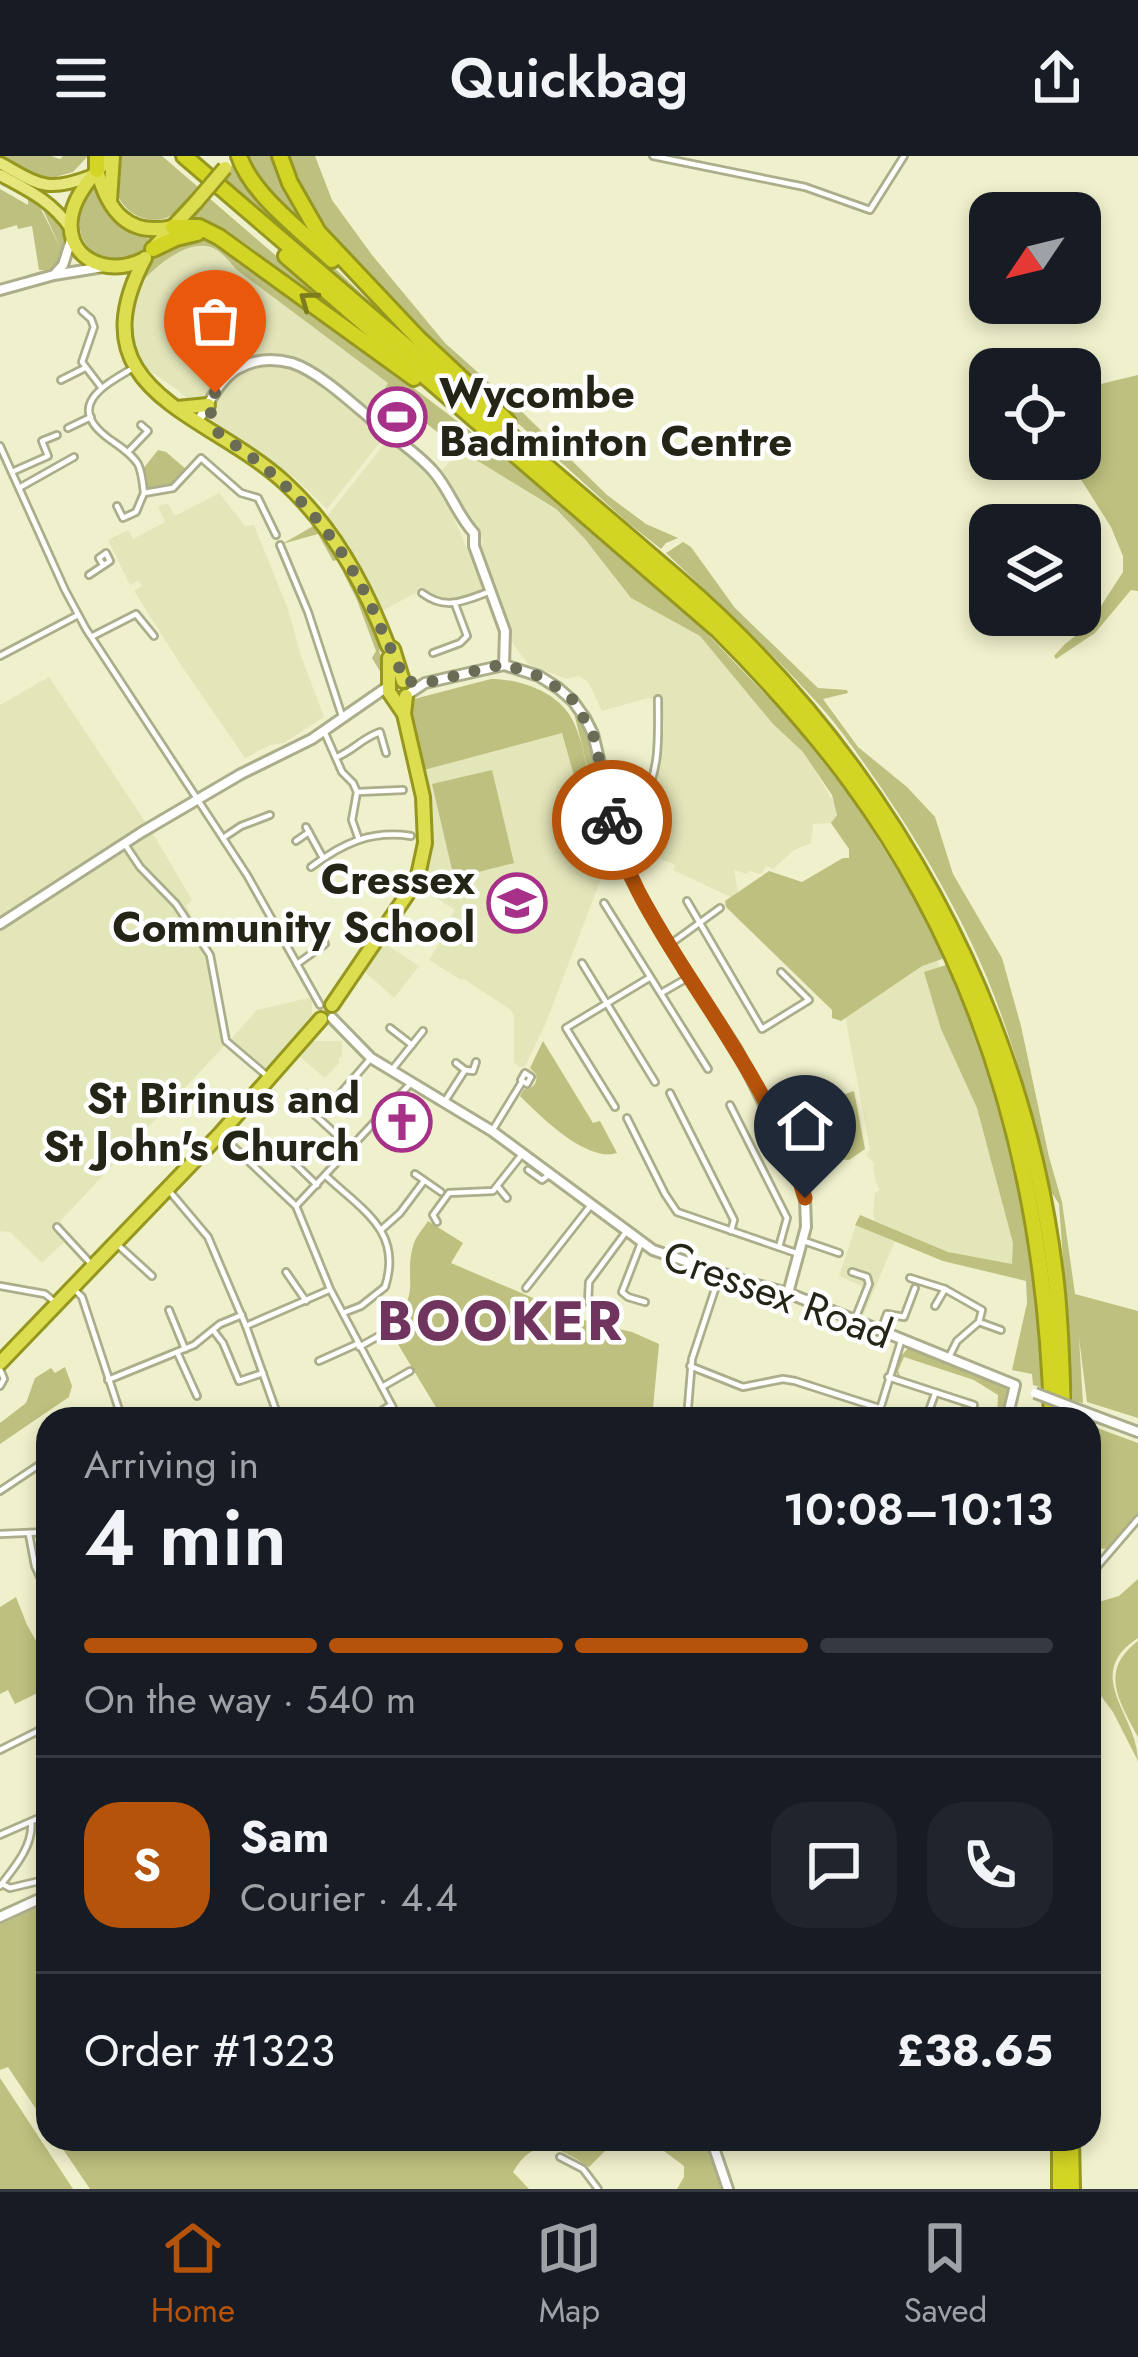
<!DOCTYPE html>
<meta charset="utf-8">
<style>
:root{--surface:#171b24;--page:#20242c;--text:#f1f3f6;--muted:#9ea1a6;--line:#363941;--accent:#b45309}
body{margin:0;font-family:Jost,sans-serif;background:var(--page);color:var(--text);height:100vh;display:flex;flex-direction:column;font-size:45px;white-space:nowrap}
*{box-sizing:border-box;margin:0}
p{font-size:39px;color:var(--muted)}
.icon{flex:none;width:66px;height:66px;fill:none;stroke:currentColor;stroke-width:2;stroke-linecap:round;stroke-linejoin:round}
.map{position:relative;flex:1;overflow:hidden}
.panel{position:absolute;left:36px;top:1251px;width:1065px;height:744px;display:flex;flex-direction:column;background:var(--surface);border-radius:36px;box-shadow:0 6px 18px #0003}
.panel>*{flex:none}
.needle{width:78px;rotate:235deg}
.buttons{position:absolute;left:969px;top:36px;display:grid;gap:24px}
.buttons a{display:grid;place-items:center;width:132px;height:132px;border-radius:24px;background:var(--surface);box-shadow:0 6px 18px #0003;font-size:60px}
.pin{position:absolute;display:grid;place-items:center;width:102px;height:102px;color:#fff;margin:-123px -51px;border-radius:50% 50% 50% 0;rotate:-45deg;box-shadow:0 0 12px #0007}
.pin .icon{rotate:45deg}
.courier{position:absolute;display:grid;place-items:center;width:120px;height:120px;margin:-60px;border:9px solid #b45309;border-radius:50%;background:#fff;color:#222;box-shadow:0 3px 15px #0007}
.summary em{font-style:normal;font-weight:600}
.summary div{display:flex;flex-direction:column-reverse}
.summary{display:flex;align-items:center;justify-content:space-between;height:204px;padding:0 48px}
h1{font-size:78px;font-weight:600;line-height:90px}
.bar{display:grid;grid-template-columns:repeat(4,1fr);gap:18px 12px;align-content:center;height:144px;padding:0 48px}
.bar i{height:15px;border-radius:9px;background:var(--line)}
.bar .current{background:var(--accent)}
.bar p{grid-column:span 4}
.line{display:flex;align-items:center;gap:30px;padding:0 48px;border-top:3px solid var(--line)}
.line div{flex:1}
.round{display:grid;place-items:center;flex:none;width:126px;height:126px;border-radius:36px;background:var(--page)}
header{display:flex;justify-content:space-between;align-items:center;height:156px;padding:0 48px;background:var(--surface);font-size:54px;font-weight:600}
.tabs{display:flex;justify-content:space-around;align-items:center;height:168px;border-top:3px solid var(--line);background:var(--surface);font-size:33px;color:var(--muted)}
.tabs a{display:grid;justify-items:center;gap:6px}
.tabs .current{color:var(--accent)}
.map>svg:first-child{display:block}
.built{fill:#e3e6b9}
.green{fill:#bdc07e}
.lines{fill:none;stroke-linecap:round;stroke-linejoin:round}
.minor-casing{stroke:#acae8b;stroke-width:10}
.tertiary-casing{stroke:#acae8b;stroke-width:14}
.primary-casing{stroke:#96971f;stroke-width:16}
.trunk-casing{stroke:#96971f;stroke-width:18}
.motorway-casing{stroke:#96971f;stroke-width:20}
.minor{stroke:#fff;stroke-width:4.5}
.tertiary{stroke:#fff;stroke-width:8}
.primary{stroke:#e5e67c;stroke-width:10}
.trunk{stroke:#dcde50;stroke-width:12}
.motorway{stroke:#d3d524;stroke-width:14}
.tertiary-bridge-casing{stroke:#acae8b;stroke-width:14;stroke-linecap:butt}
.trunk-bridge-casing{stroke:#96971f;stroke-width:18;stroke-linecap:butt}
.tertiary-bridge{stroke:#fff;stroke-width:8}
.trunk-bridge{stroke:#dcde50;stroke-width:12}
.oneway{stroke:#7c7c1e}
.done{stroke:#6b6c56;stroke-width:12;stroke-dasharray:0 21.6}
.route{stroke:#b45309;stroke-width:15}
.labels{text-anchor:middle;stroke-width:9;stroke-linejoin:round;paint-order:stroke}
.poi-label{font-size:42px;font-weight:bold;fill:#242417;stroke:#fff;text-anchor:end}
.street-label{font-size:42px;fill:#242417;stroke:#fff}
.district-label{font-size:54px;font-weight:bold;letter-spacing:3px;fill:#70355e;stroke:#fff}
</style>
<header><svg class="icon" aria-label="menu" viewBox="0 0 24 24"><path d="M4 6h16M4 12h16M4 18h16"/></svg>Quickbag<svg class="icon" aria-label="share" viewBox="0 0 24 24"><path d="M12 15V3M7 8l5-5 5 5M5 13v7h14v-7"/></svg></header>
<div class="map">
<svg width="1138" height="2033" viewBox="0 0 1138 2033">
<rect width="100%" height="100%" fill="#eff1cc"/>
<g class="built">
<path d="M197,89L216,93L237,114L389,227L362,263L385,280L327,353L295,322L220,270L175,232L144,211L133,178L134,146L138,130L148,119L174,98Z"/>
<path d="M389,282L416,306L443,337L485,434L457,443L439,444L423,433L380,456L348,395L324,364Z"/>
<path d="M461,293L556,354L585,382L631,442L700,480L775,570L804,596L836,650V659L832,667L813,668L811,687L794,694L773,713L766,710L761,718L749,715L747,718L734,714L738,736L731,741L673,714L675,709L639,694L633,683L659,612L664,570L662,543L648,542L602,555L588,526L579,520L566,523L528,508L513,488L502,449L480,395L483,385L441,315Z"/>
<path d="M219,337L245,370L254,369L288,453L301,500L324,561L284,587L270,589L245,602L179,506L134,435L142,430L138,425L130,429L108,384L128,374L133,383L165,366L158,350L165,348H168L175,360Z"/>
<path d="M49,521L152,676L192,744L186,750L213,798L228,878L225,889L52,1074L64,1086L42,1107L10,1076L0,1075V549Z"/>
<path d="M563,576L595,694L600,699L598,703L602,720L546,867L525,910L519,911L514,906V858L508,852L464,823L461,824L429,804L448,773L445,770L455,754L419,731L431,667L424,614Z"/>
<path d="M384,787L419,810L394,842L364,815Z"/>
<path d="M934,794L1020,1055L1014,1113L948,1096L875,1065L873,1058L875,1037L880,1034L875,1023L873,1010L875,1008L866,999L870,994L844,854Z"/>
<path d="M308,842L312,844V859L307,872L273,913H267L231,883L257,854Z"/>
<path d="M311,885H342V901L339,902V907L325,922L298,899Z"/>
<path d="M856,1069L895,1085L863,1160L854,1157L864,1131L839,1120Z"/>
</g>
<g class="green">
<path d="M0,0H51L60,3L63,0H88L73,16L45,24Z"/>
<path d="M120,0H162L198,31C190,41 183,53 172,59C149,73 117,55 115,28C115,19 118,9 120,0Z"/>
<path d="M244,0H278L313,81L278,42L258,26Z"/>
<path d="M284,0H315L332,44L372,99L445,187L519,253L607,339L646,368L678,382L666,387L661,393L627,366L480,233L407,163L357,110L311,58Z"/>
<path d="M236,3L327,105L387,162L389,169L222,24Z"/>
<path d="M97,27C106,57 120,78 152,83C145,90 140,98 130,102C103,113 76,90 80,62C81,49 90,37 97,27Z"/>
<path d="M0,33L28,49V41L38,47L60,91L39,45C64,62 74,88 54,113L29,122L28,119L45,114H39L32,70L18,73L17,69L0,74Z"/>
<path d="M208,41L355,168L371,187C348,170 323,153 301,134C269,106 232,70 190,62Z"/>
<path d="M197,82L216,87L238,107L302,147L519,312L692,462L788,562L854,645L911,737L945,802L922,810L841,865L832,862V854L726,751L725,745L769,715L802,726L843,702H849V693L831,667L837,659L832,639L803,596L773,568L700,480L631,442L585,383L556,353L460,294L384,234L388,227L237,114C231,108 223,97 215,93C188,79 154,113 137,130C151,97 164,93 197,82Z"/>
<path d="M1138,219V435L1131,434L1095,477L1056,503L1054,500L1065,488L1088,470L1123,416V400L1111,371L1068,303H1080V233Z"/>
<path d="M158,294L166,296L187,314L170,331L148,334L143,313Z"/>
<path d="M317,368C345,410 372,452 386,502L379,491L383,520L372,502L376,495L357,444L337,404L333,405L318,378L282,388Z"/>
<path d="M683,386L691,391L735,452L818,532L847,534L848,537L823,543L858,591L907,631L935,661L953,718L1002,802L1021,870L1049,1001L1062,1046L1075,1138L1138,1155V1262L1087,1246L1079,1182L1083,1247L1073,1245L1059,1048L1052,1037C1031,951 1009,864 970,784C945,732 915,681 882,633C863,606 844,577 822,552C773,497 719,447 666,397Z"/>
<path d="M491,523C520,523 559,536 573,565C584,587 586,615 594,638L574,557C598,579 597,623 604,654C608,670 613,685 618,700L616,705L608,696L597,651L606,697L595,694L562,577L424,614L411,552L414,543Z"/>
<path d="M492,614L514,707L454,722L432,628Z"/>
<path d="M946,809C960,840 975,871 986,903C1024,1007 1039,1122 1044,1232L1033,1229L1032,1218L1012,1214L1027,1147L1026,1125L943,1105L855,1069L860,1059L948,1096L1012,1108L1013,1087L977,952L941,873L924,816Z"/>
<path d="M543,885L593,967L600,965L617,997C587,1007 540,960 520,940L524,933C533,933 538,927 536,918L530,912Z"/>
<path d="M854,935L865,993L849,1004L828,1003L820,965L837,941Z"/>
<path d="M428,1065L463,1087L451,1107L589,1166L632,1176L659,1188L652,1263H443L387,1170C424,1137 403,1127 413,1090C415,1081 424,1072 428,1065Z"/>
<path d="M910,1190L1007,1230L1009,1235L1002,1263H955L962,1249L997,1259L998,1239L974,1224L904,1201L898,1215L901,1222L896,1217L901,1200Z"/>
<path d="M65,1211L72,1230L69,1241L0,1288V1267L26,1247L35,1222L51,1212L55,1217Z"/>
<path d="M1089,1266L1100,1273L1138,1287V1360L1110,1393L1092,1392L1089,1465Z"/>
<path d="M1138,1423V1482C1081,1519 1138,1559 1138,1605L1113,1556L1089,1524L1092,1448L1119,1440Z"/>
<path d="M16,1441L27,1469L48,1506V1532L15,1548L8,1534L0,1538V1451Z"/>
<path d="M1138,1485V1581C1120,1546 1098,1515 1138,1485Z"/>
<path d="M48,1744V1971L8,1911L0,1914V1767Z"/>
<path d="M1089,1809L1099,1878L1097,1935L1090,1942Z"/>
<path d="M0,1922L73,2033H0Z"/>
<path d="M56,1983H617L589,2011C559,1991 535,1978 513,2016L529,2033H90Z"/>
<path d="M648,1983H705L721,2033H677L684,2021V2010Z"/>
</g>
<g class="lines">
<g class="minor-casing">
<g id="minor">
<path d="M653,0L805,31L870,54L904,0"/>
<path d="M82,155L91,163L94,171L82,206L101,231"/>
<path d="M135,211C106,228 64,249 108,282C118,289 131,297 138,308C142,316 143,328 144,337L173,332L201,302L241,337L258,342L276,379"/>
<path d="M61,224L85,212"/>
<path d="M68,272L91,261"/>
<path d="M0,290L65,434L86,473L247,719L320,849"/>
<path d="M128,296L148,275L141,269"/>
<path d="M12,316L48,300L42,285L57,279"/>
<path d="M19,332L74,301"/>
<path d="M117,350L123,362L136,356L144,337"/>
<path d="M280,389L308,456L343,563"/>
<path d="M89,419L110,405L106,397L99,402L103,409"/>
<path d="M422,437C446,455 464,445 491,435"/>
<path d="M93,480L136,458L154,480"/>
<path d="M433,497L460,487L467,480L455,448"/>
<path d="M0,500L78,459"/>
<path d="M324,575L342,616L353,627L357,636L352,664L358,681"/>
<path d="M337,601C354,594 362,582 380,576L386,597"/>
<path d="M357,636L403,634"/>
<path d="M611,636L636,640L643,644C661,612 658,579 658,543"/>
<path d="M306,671L323,702"/>
<path d="M223,682L241,670L270,659"/>
<path d="M296,685L309,676"/>
<path d="M124,687L140,711L176,748L210,799L226,885L266,919"/>
<path d="M311,711C343,687 371,674 411,680"/>
<path d="M687,745L762,873L809,844L781,816"/>
<path d="M604,747L708,913"/>
<path d="M669,789L720,752"/>
<path d="M582,807L655,926"/>
<path d="M297,808L325,788L322,780"/>
<path d="M663,836L689,821"/>
<path d="M390,872L412,889"/>
<path d="M456,907L465,914L473,915L476,906"/>
<path d="M391,915L423,875"/>
<path d="M525,917L531,921L527,928L521,924Z"/>
<path d="M670,937L734,1064L731,1075"/>
<path d="M340,938L371,902"/>
<path d="M445,945L465,914"/>
<path d="M812,945L822,950L818,959L824,1009"/>
<path d="M730,949L787,1062L779,1091"/>
<path d="M615,951L566,872L649,822"/>
<path d="M315,959L351,992"/>
<path d="M627,962L665,1038L677,1056L799,1098"/>
<path d="M492,975L522,926"/>
<path d="M224,982L296,1050L330,1133L399,1263"/>
<path d="M284,997L317,1029"/>
<path d="M528,1014L542,1024L550,1018"/>
<path d="M415,1018L441,1036"/>
<path d="M326,1020C362,1054 403,1075 385,1131L361,1150L343,1157"/>
<path d="M498,1031L507,1042"/>
<path d="M171,1037L208,1081L246,1170L279,1263"/>
<path d="M296,1050L411,927"/>
<path d="M437,1066L433,1059L449,1037L493,1035L523,997"/>
<path d="M57,1071L93,1110"/>
<path d="M382,1073L400,1057L424,1025"/>
<path d="M804,1085L839,1097"/>
<path d="M641,1087L622,1136L628,1141L645,1146"/>
<path d="M119,1090L152,1120"/>
<path d="M286,1116L306,1145"/>
<path d="M852,1116L867,1121L869,1128L855,1163"/>
<path d="M910,1122L945,1133L982,1154L979,1166L957,1185L949,1201"/>
<path d="M0,1130L45,1138L56,1147"/>
<path d="M526,1132L591,1049"/>
<path d="M76,1135L82,1141L122,1263"/>
<path d="M588,1146L589,1126L626,1076"/>
<path d="M935,1150L945,1133"/>
<path d="M169,1154L185,1193"/>
<path d="M979,1166L1001,1174"/>
<path d="M246,1170L329,1134"/>
<path d="M213,1174L223,1187L239,1225L263,1217"/>
<path d="M881,1174L887,1158L904,1161L915,1132"/>
<path d="M359,1191L384,1177"/>
<path d="M177,1196L197,1240"/>
<path d="M319,1205L357,1188"/>
<path d="M690,1210L743,1231L783,1223L795,1225L879,1252"/>
<path d="M0,1213L4,1223L0,1230"/>
<path d="M888,1221L974,1249"/>
<path d="M108,1224L194,1189L220,1168L242,1159"/>
<path d="M382,1231L410,1215"/>
<path d="M369,1263L391,1249"/>
<path d="M422,1263L435,1256"/>
<path d="M687,1263L692,1203L720,1118"/>
<path d="M877,1263L902,1182"/>
<path d="M926,1263L935,1238"/>
<path d="M0,1335L48,1303"/>
<path d="M0,1378L48,1376"/>
<path d="M29,1378L35,1410L48,1438"/>
<path d="M1089,1420L1138,1363"/>
<path d="M44,1446L48,1444"/>
<path d="M0,1594L48,1570"/>
<path d="M0,1679L48,1658"/>
<path d="M2,1728L10,1732L48,1723"/>
<path d="M0,1730C14,1712 34,1689 31,1666"/>
<path d="M560,2001L583,2013L598,2033"/>
</g>
</g>
<g class="tertiary-casing">
<g id="tertiary">
<path d="M55,118L63,109L71,84"/>
<path d="M0,134L54,119L103,111"/>
<path d="M198,265C209,248 219,224 237,213C254,203 273,202 292,207C322,217 358,253 383,273C400,286 419,299 433,315C450,334 457,359 474,377V390L505,475L504,509"/>
<path d="M407,539L425,527L504,509L539,520L558,532L573,545L585,562L593,578L605,628L611,636L612,668L629,719L669,789L737,894L799,1019L805,1042L806,1071L788,1137"/>
<path d="M0,768L142,676L241,618L312,583L387,531"/>
<path d="M332,862L371,902L492,975L653,1094L753,1128L788,1137L1015,1229L1007,1263"/>
<path d="M1095,1260L1138,1276"/>
<path d="M0,1761L48,1739"/>
<path d="M711,1983L728,2033"/>
</g>
</g>
<g class="primary-casing">
<g id="primary">
<path d="M0,7C40,29 46,37 91,20"/>
<path d="M0,19C28,34 52,45 71,73"/>
</g>
</g>
<g class="trunk-casing">
<g id="trunk">
<path d="M110,0C96,16 77,35 72,57C62,101 106,122 142,104"/>
<path d="M97,14C108,55 128,81 172,71"/>
<path d="M110,44L113,0"/>
<path d="M156,89L196,46"/>
<path d="M145,102C73,237 208,256 285,327C333,371 365,429 388,490L393,493L403,525"/>
<path d="M177,252L208,249"/>
<path d="M389,502V536L404,558"/>
<path d="M332,849L417,724L425,687L423,641L404,558L406,540"/>
<path d="M0,1207L220,978L321,863"/>
</g>
</g>
<g class="motorway-casing">
<g id="motorway">
<path d="M97,0V14"/>
<path d="M184,0L678,423C886,603 1025,853 1056,1127C1061,1172 1062,1218 1063,1263"/>
<path d="M239,0C252,39 302,75 332,104"/>
<path d="M280,0L290,27L318,76L418,182L508,266"/>
<path d="M173,71H199L219,81L414,222"/>
<path d="M153,93L176,82L197,77"/>
<path d="M286,100L718,474C766,522 811,572 851,626C988,813 1046,1034 1052,1263"/>
<path d="M1060,1983V2033"/>
<path d="M1071,1983L1072,2033"/>
</g>
</g>
<use href="#minor" class="minor"/>
<use href="#tertiary" class="tertiary"/>
<use href="#primary" class="primary"/>
<use href="#trunk" class="trunk"/>
<use href="#motorway" class="motorway"/>
<g class="tertiary-bridge-casing">
<path id="tertiary-bridge" d="M1035,1237L1095,1260"/>
</g>
<g class="trunk-bridge-casing">
<path id="trunk-bridge" d="M196,46L225,12"/>
</g>
<use href="#tertiary-bridge" class="tertiary-bridge"/>
<use href="#trunk-bridge" class="trunk-bridge"/>
</g>
<defs><path id="oneway-chevron" d="M-2-3.5L2.5 0L-2 3.5" fill="none" stroke-width="1.6" stroke-linecap="round" stroke-linejoin="round" transform="scale(3)"/></defs>
<use class="oneway" href="#oneway-chevron" transform="translate(308 144) rotate(-144)"/>
<g class="lines">
<path class="done" d="M215,237L209,248L213,267L219,278C303,333 353,396 388,490L393,494L404,525L425,527L504,508L539,520L558,532L573,544L593,578L605,628L611,636L612,664"/>
<path class="route" d="M612,664C623,718 655,766 684,813C730,885 782,959 805,1042"/>
</g>
<defs>
<g id="stadium-ring" transform="scale(3)"><circle r="9.5" fill="#fff" stroke="#a73088" stroke-width="1.5"/><path d="M0-5a6.5 5 0 1 0 0 10a6.5 5 0 1 0 0-10ZM-3.5-1.8h7v3.6h-7Z" fill="#a73088"/></g>
<g id="school-ring" transform="scale(3)"><circle r="9.5" fill="#fff" stroke="#a73088" stroke-width="1.5"/><path d="M0-5L7-2L0 1L-7-2ZM-4 1L0 2.5L4 1V4Q0 6-4 4Z" fill="#a73088"/></g>
<g id="church-ring" transform="scale(3)"><circle r="9.5" fill="#fff" stroke="#a73088" stroke-width="1.5"/><path d="M-1.2-6h2.4v3.5h3.3v2.4h-3.3V6h-2.4V-.1h-3.3v-2.4h3.3Z" fill="#a73088"/></g>
</defs>
<g fill-rule="evenodd">
<use href="#stadium-ring" x="397" y="261"/>
<use href="#school-ring" x="517" y="747"/>
<use href="#church-ring" x="402" y="966"/>
</g>
<g class="labels">
<g class="poi-label">
<text x="439" y="252" text-anchor="start">Wycombe<tspan x="439" dy="48">Badminton Centre</tspan></text>
<text x="475" y="738">Cressex<tspan x="475" dy="48">Community School</tspan></text>
<text x="360" y="957">St Birinus and<tspan x="360" dy="48">St John's Church</tspan></text>
</g>
<g class="street-label">
<text transform="translate(778 1138) rotate(20)" y="15">Cressex Road</text>
</g>
<g class="district-label">
<text x="501" y="1184">BOOKER</text>
</g>
</g>
</svg>
<div class="buttons">
<a><svg class="needle" viewBox="-14 -14 28 28"><path d="M0-13l5 13h-10z" fill="#e53935"/><path d="M0 13l5-13h-10z" fill="#9ea1a6"/></svg></a>
<a><svg class="icon" aria-label="locate" viewBox="0 0 24 24"><circle cx="12" cy="12" r="6"/><path d="M12 2v4M12 18v4M2 12h4M18 12h4"/></svg></a>
<a><svg class="icon" aria-label="layers" viewBox="0 0 24 24"><path d="M12 4l9 5-9 5-9-5zM3 14l9 5 9-5"/></svg></a>
</div>
<div class="pin" style="left:215px;top:237px;background:#ea580c"><svg class="icon" aria-label="bag" viewBox="0 0 24 24"><path d="M5 8h14l-1 12H6zM9 8a3 3 0 0 1 6 0"/></svg></div>
<div class="pin" style="left:805px;top:1042px;background:#1f2937"><svg class="icon" aria-label="home" viewBox="0 0 24 24"><path d="M3 11l9-7 9 7M6 9v11h12V9"/></svg></div>
<div class="courier" style="left:612px;top:664px"><svg class="icon" aria-label="bike" viewBox="0 0 24 24"><circle cx="6" cy="16" r="4"/><circle cx="18" cy="16" r="4"/><path d="M6 16l4-8h5l3 8M10 8l3 8H6M13 5h3"/></svg></div>
<section class="panel">
<div class="summary"><div><h1>4 min</h1><p>Arriving in</p></div><em>10:08–10:13</em></div>
<div class="bar"><i class="current"></i><i class="current"></i><i class="current"></i><i></i><p>On the way · 540 m</p></div>
<div class="line" style="height:216px"><b class="round" style="background:var(--accent);color:#fff">S</b><div><b>Sam</b><p>Courier · 4.4</p></div><a class="round"><svg class="icon" aria-label="chat" viewBox="0 0 24 24"><path d="M4 5h16v11H9l-5 4z"/></svg></a><a class="round"><svg class="icon" aria-label="phone" viewBox="0 0 24 24"><path d="M5 4h4l2 5-3 2q2 4 5 5l2-3 5 2v4C11 20 4 13 5 4z"/></svg></a></div>
<div class="line" style="height:156px"><div>Order #1323</div><b>£38.65</b></div>
</section>
</div>
<nav class="tabs">
<a class="current"><svg class="icon" aria-label="home" viewBox="0 0 24 24"><path d="M3 11l9-7 9 7M6 9v11h12V9"/></svg>Home</a>
<a><svg class="icon" aria-label="map" viewBox="0 0 24 24"><path d="M3 6l6-2 6 2 6-2v14l-6 2-6-2-6 2zM9 4v14M15 6v14"/></svg>Map</a>
<a><svg class="icon" aria-label="saved" viewBox="0 0 24 24"><path d="M7 4h10v16l-5-4-5 4z"/></svg>Saved</a>
</nav>
